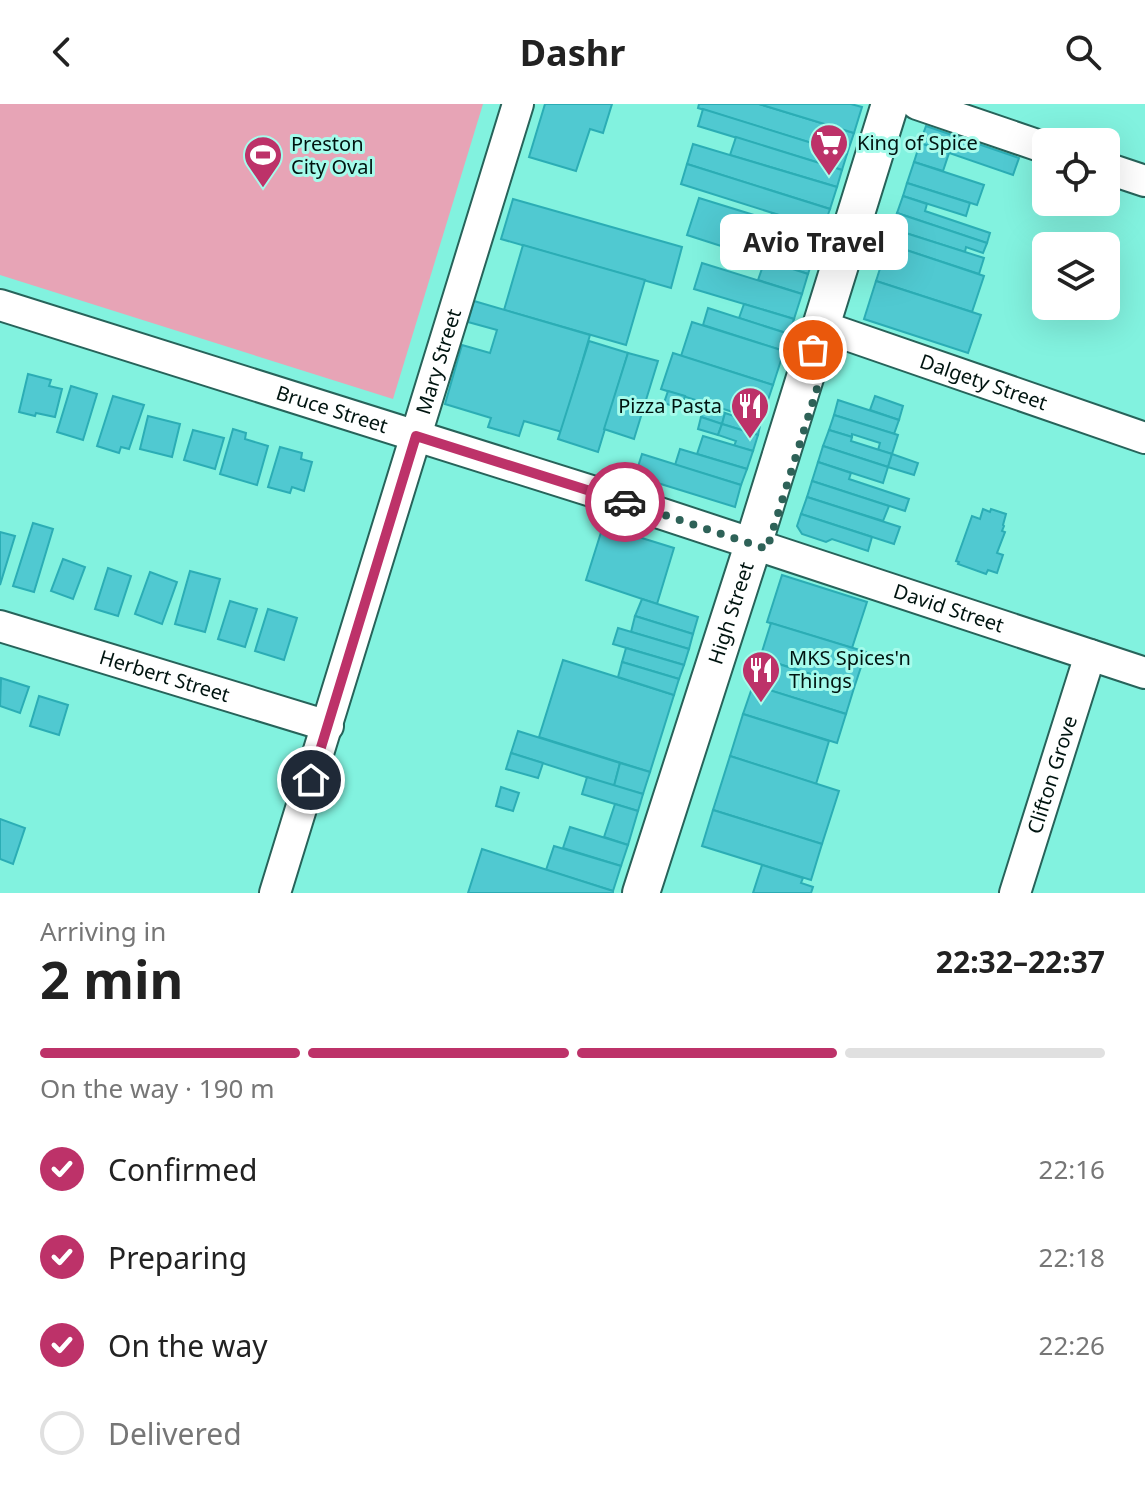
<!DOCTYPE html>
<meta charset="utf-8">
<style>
:root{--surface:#fff;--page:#f6f6f6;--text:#222;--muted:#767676;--line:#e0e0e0;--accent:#bd3269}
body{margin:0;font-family:"Noto Sans",sans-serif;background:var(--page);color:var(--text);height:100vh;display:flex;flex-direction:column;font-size:30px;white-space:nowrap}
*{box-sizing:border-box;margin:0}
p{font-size:26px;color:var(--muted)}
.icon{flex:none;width:44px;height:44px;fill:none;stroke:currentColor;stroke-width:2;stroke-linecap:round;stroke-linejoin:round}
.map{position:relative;height:789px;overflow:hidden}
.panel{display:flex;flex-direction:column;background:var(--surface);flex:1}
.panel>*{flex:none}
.fabs{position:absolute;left:1032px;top:24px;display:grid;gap:16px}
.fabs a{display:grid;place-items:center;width:88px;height:88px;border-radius:12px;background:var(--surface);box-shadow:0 8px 32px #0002;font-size:40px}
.pin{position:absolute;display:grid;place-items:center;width:68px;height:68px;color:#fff;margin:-34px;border:4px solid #fff;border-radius:50%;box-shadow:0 2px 8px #0007}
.courier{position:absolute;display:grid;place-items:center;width:80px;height:80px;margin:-40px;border:6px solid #bd3269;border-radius:50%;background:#fff;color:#222;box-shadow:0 2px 10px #0007}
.bubble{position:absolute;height:56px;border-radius:12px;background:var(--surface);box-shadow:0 8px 32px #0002;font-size:26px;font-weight:700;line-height:56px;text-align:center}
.overview em{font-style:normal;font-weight:700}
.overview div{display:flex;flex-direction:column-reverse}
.overview{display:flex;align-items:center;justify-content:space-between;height:136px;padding:0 40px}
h1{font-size:52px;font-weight:700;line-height:60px}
.bar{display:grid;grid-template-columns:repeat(4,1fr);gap:12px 8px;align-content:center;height:96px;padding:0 40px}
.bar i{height:10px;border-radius:6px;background:var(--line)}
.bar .active{background:var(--accent)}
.bar p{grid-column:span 4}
ol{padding:0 40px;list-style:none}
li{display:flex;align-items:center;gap:24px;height:88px}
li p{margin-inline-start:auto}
li .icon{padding:8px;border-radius:50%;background:var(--accent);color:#fff;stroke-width:4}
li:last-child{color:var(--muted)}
li i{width:44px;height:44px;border:4px solid var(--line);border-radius:50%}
header{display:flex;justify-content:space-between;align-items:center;height:104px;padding:0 40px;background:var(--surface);font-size:36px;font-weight:700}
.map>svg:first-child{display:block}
.green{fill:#e7a4b6}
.building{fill:#50c9d1;stroke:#2badb5;stroke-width:2}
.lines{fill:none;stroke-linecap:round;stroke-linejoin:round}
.minor-casing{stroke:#27635a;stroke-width:34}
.major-casing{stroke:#27635a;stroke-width:40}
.minor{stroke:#fff;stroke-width:30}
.major{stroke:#fff;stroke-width:36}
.done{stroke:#2e6258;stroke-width:8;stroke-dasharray:0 14.4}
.route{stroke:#bd3269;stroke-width:10}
.labels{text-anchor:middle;stroke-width:6;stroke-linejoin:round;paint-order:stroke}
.poi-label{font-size:20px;fill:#001410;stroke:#a6fbeb;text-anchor:start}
.street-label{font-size:20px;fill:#001410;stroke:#a6fbeb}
</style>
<header><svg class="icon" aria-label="back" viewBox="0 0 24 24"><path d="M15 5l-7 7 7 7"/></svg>Dashr<svg class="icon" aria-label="search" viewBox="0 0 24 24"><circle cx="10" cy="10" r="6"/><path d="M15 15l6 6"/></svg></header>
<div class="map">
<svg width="1145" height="789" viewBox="0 0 1145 789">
<rect width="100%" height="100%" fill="#82f2df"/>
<path class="green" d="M0,0H483L393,295L0,171Z"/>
<g class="building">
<path d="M545,0H612L603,29L590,25L576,67L529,53Z"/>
<path d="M699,0H759L854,29L847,50L698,4Z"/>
<path d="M759,0H851L862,3L854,29Z"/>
<path d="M703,5L847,50L842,66L698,22Z"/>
<path d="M926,22L1019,54L1013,71L920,39Z"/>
<path d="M736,33L842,66L837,83L730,51Z"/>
<path d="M920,39L949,49L943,67L914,58Z"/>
<path d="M693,40L837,83L830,105L687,60Z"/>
<path d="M914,58L984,81L977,101L907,79Z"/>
<path d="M687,60L830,105L823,125L681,80Z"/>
<path d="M907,79L970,99L966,112L903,92Z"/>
<path d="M903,92L927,100L925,107L990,129L987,139L897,109Z"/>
<path d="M699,94L770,116L772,109L823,125L808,170L687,131Z"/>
<path d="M513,95L682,143L671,184L501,135Z"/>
<path d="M897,109L987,139L983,149L966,143L965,148L893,125Z"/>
<path d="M893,125L984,154L979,170L888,140Z"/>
<path d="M888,140L984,172L972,208L876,177Z"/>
<path d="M523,141L645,176L626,241L504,206Z"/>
<path d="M765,156L808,170L802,190L758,176Z"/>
<path d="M702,159L802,190L794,215L694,185Z"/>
<path d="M876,177L981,211L968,249L864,215Z"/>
<path d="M474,197L590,231L562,328L524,317L519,332L488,323L491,314L445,300L462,241L490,249L497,226L468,218Z"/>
<path d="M744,200L794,215L789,230L739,214Z"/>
<path d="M708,204L789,230L784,247L703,221Z"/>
<path d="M692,218L784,247L773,281L681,252Z"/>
<path d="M589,237L628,249L598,348L558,335Z"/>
<path d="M628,249L658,257L634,335L604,325Z"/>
<path d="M673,249L773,281L761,317L661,285Z"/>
<path d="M28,270L51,276L49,282L62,285L55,313L36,309L35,312L19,308Z"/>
<path d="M71,282L97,290L83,336L57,328Z"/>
<path d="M668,287L685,292L681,305L664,299Z"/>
<path d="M113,292L144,301L129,345L121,343L119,349L97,342Z"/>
<path d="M875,292L903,302L899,316L870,306Z"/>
<path d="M838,296L899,316L894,330L834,311Z"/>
<path d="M705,303L725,309L722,320L701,313Z"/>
<path d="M725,309L743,315L744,311L761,317L758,331L722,320Z"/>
<path d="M834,311L898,331L892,350L878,346L880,339L852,330V333L829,326Z"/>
<path d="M148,312L180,320L172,353L140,345Z"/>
<path d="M701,313L722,320L718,331L698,325Z"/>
<path d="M722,320L758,331L753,347L734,342L736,337L718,331Z"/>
<path d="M233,325L246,329L245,335L268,342L257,381L220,370Z"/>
<path d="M193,326L224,334L215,365L184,356Z"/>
<path d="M829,326L852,333L851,337L892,350L888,363L823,342Z"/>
<path d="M703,332L753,347L747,365L697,350Z"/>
<path d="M823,342L888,363L883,379L818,358Z"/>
<path d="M280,343L302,349L301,355L312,358L304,387L292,383L290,389L268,383Z"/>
<path d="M680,345L747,365L741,381L675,361Z"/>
<path d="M642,350L741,381L735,403L635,372Z"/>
<path d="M892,350L918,359L914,371L888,363Z"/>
<path d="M818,358L851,369L849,375L909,395L905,407L812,377Z"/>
<path d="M812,377L889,402L883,417L807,393Z"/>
<path d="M807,393L900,423L894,440L801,410Z"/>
<path d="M983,405L990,408L991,405L1006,410L1003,421L1004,422L1002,427L1005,428L997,449L1003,451L997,469L988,466L986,470L958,460L959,458L956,457L972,412L980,415Z"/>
<path d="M801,410L872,433L868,447L832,435L826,438L802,430L797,422Z"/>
<path d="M33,419L53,425L34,488L13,482Z"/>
<path d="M603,422L674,444L657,500L586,476Z"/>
<path d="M0,428L15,432L0,481Z"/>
<path d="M63,455L85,463L73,495L51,487Z"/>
<path d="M108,464L131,472L118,512L95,505Z"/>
<path d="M190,467L220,475L205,528L175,520Z"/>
<path d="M150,468L177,478L162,520L135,510Z"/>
<path d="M782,471L867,498L852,544L767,518Z"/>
<path d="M642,495L698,513L693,530L635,512Z"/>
<path d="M230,497L257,505L245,543L218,535Z"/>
<path d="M268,505L297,514L284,556L255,547Z"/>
<path d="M635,512L693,530L689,545L631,528Z"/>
<path d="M771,519L866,548L854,584L760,554Z"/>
<path d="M618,524L689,545L684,561L613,540Z"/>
<path d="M626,544L684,561L679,575L622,558Z"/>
<path d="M760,554L854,584L846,610L753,581Z"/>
<path d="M563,556L674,591L650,668L539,633Z"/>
<path d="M622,558L679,575L674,591L618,573Z"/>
<path d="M1,574L29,583L20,609L0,602Z"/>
<path d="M753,581L846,610L837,639L743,610Z"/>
<path d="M39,592L68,601L59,631L30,622Z"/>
<path d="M743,610L829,637L816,680L730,652Z"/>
<path d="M518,627L620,659L614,682L511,649Z"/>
<path d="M511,649L543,659L538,674L506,665Z"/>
<path d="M730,652L839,687L822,740L713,706Z"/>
<path d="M620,659L650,668L643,690L614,682Z"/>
<path d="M587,673L643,690L638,707L582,690Z"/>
<path d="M501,683L519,689L513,707L496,702Z"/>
<path d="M615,700L638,707L628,741L604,733Z"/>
<path d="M713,706L822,740L811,776L702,742Z"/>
<path d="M0,715L25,724L13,760L0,755Z"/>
<path d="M570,723L628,741L621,762L563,744Z"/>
<path d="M554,742L621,762L613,787L546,766Z"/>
<path d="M482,745L613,787V789H468Z"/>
<path d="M762,761L803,774L801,779L813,783L811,789H753Z"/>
</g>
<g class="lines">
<g class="minor-casing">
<g id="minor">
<path d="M917,0L1046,44"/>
<path d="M1106,64L1145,77"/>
<path id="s1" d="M0,201L620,396L1145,569"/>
<path id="s2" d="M821,222L1145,334"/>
<path id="s3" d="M0,522L328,622"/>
<path id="s4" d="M275,789L518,0"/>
<path id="s5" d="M1015,789L1090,551"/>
</g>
</g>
<g class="major-casing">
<g id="major">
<path id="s6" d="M641,789L753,441L890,0"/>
</g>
</g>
<use href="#minor" class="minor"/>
<use href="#major" class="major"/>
</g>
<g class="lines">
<path class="done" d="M625,398L767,445L835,227L821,222L813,246"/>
<path class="route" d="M311,676L416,332L625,398"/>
</g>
<defs>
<g id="supermarket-pin" transform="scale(2)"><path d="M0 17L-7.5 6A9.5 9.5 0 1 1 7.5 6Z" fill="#bd3269" stroke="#a6fbeb"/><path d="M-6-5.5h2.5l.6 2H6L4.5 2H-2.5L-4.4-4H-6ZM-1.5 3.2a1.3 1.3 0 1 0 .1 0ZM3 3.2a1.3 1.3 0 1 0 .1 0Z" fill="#fff"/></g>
<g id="stadium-pin" transform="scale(2)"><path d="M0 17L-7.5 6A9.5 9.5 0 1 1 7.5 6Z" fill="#bd3269" stroke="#a6fbeb"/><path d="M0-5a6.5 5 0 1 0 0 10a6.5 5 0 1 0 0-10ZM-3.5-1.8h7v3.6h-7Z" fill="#fff"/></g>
<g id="restaurant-pin" transform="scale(2)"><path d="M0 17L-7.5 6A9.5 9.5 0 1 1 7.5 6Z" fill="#bd3269" stroke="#a6fbeb"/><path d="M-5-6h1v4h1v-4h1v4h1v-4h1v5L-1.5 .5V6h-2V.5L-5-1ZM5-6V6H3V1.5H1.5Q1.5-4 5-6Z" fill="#fff"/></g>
</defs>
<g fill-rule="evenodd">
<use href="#supermarket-pin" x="829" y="39"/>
<use href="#stadium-pin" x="263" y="51"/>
<use href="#restaurant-pin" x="750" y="302"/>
<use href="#restaurant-pin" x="761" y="566"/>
</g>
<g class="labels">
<g class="poi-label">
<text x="857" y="46">King of Spice</text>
<text x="291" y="47">Preston<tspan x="291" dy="23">City Oval</tspan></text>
<text x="722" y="309" text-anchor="end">Pizza Pasta</text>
<text x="789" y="561">MKS Spices'n<tspan x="789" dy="23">Things</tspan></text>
</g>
<g class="street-label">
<text dy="7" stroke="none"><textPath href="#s4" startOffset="556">Mary Street</textPath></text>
<text dy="7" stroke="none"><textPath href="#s2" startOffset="172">Dalgety Street</textPath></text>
<text dy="7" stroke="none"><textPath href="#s1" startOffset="348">Bruce Street</textPath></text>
<text dy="7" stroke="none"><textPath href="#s1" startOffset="996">David Street</textPath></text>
<text dy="7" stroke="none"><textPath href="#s6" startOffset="294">High Street</textPath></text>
<text dy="7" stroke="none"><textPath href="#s3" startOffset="172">Herbert Street</textPath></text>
<text dy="7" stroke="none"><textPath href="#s5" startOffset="124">Clifton Grove</textPath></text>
</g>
</g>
</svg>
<div class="fabs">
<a><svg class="icon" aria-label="locate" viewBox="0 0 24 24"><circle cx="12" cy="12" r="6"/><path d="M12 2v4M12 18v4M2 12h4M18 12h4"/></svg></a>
<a><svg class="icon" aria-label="layers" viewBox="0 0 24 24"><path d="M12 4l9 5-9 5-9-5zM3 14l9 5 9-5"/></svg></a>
</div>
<div class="pin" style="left:813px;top:246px;background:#ea580c"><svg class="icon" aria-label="bag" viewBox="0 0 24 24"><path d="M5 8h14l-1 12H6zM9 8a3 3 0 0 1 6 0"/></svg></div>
<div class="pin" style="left:311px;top:676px;background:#1f2937"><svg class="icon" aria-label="home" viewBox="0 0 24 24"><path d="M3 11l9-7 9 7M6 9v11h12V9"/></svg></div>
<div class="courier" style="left:625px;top:398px"><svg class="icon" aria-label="car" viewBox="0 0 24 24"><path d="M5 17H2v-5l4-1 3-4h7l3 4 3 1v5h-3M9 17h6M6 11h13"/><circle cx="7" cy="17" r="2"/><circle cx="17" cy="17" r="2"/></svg></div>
<div class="bubble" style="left:720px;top:110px;width:188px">Avio Travel</div>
</div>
<section class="panel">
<div class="overview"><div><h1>2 min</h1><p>Arriving in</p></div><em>22:32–22:37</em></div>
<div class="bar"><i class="active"></i><i class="active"></i><i class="active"></i><i></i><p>On the way · 190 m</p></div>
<ol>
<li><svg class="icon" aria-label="check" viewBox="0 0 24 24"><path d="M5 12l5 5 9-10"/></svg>Confirmed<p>22:16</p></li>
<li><svg class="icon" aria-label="check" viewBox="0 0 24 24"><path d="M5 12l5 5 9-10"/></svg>Preparing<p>22:18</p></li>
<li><svg class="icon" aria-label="check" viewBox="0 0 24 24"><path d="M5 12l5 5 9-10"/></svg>On the way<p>22:26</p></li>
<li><i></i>Delivered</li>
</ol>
</section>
